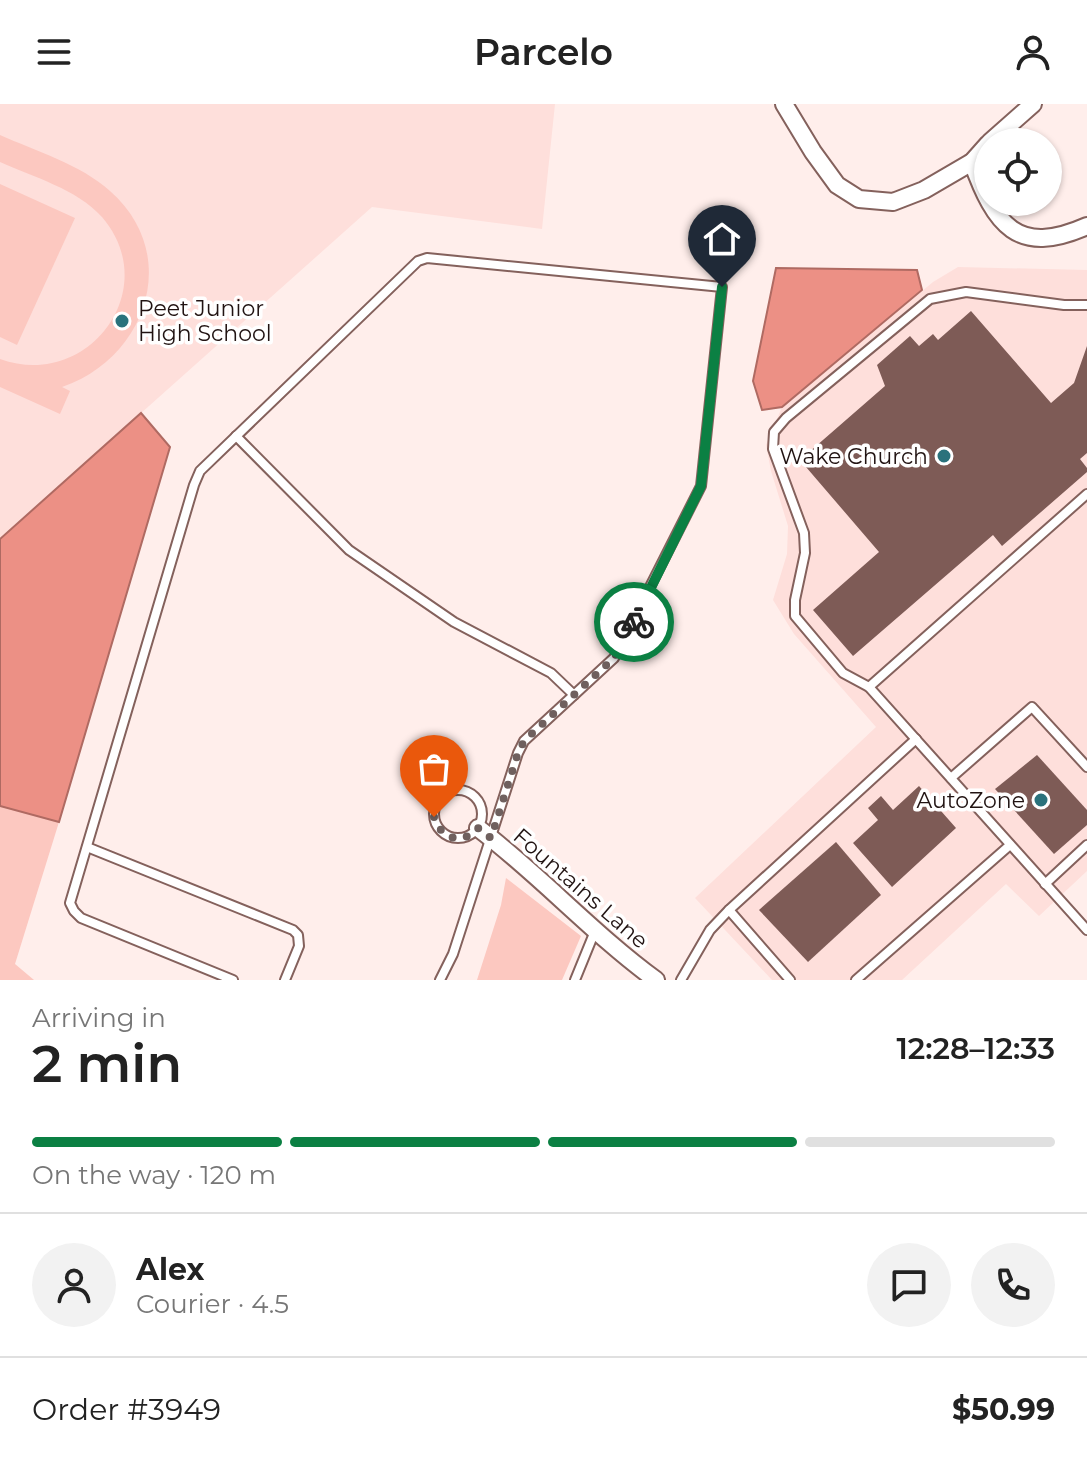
<!DOCTYPE html>
<meta charset="utf-8">
<style>
:root{--surface:#fff;--page:#f2f2f2;--text:#222;--muted:#767676;--line:#e0e0e0;--accent:#0b8043}
body{margin:0;font-family:Montserrat,sans-serif;background:var(--page);color:var(--text);height:100vh;display:flex;flex-direction:column;font-size:30px;white-space:nowrap}
*{box-sizing:border-box;margin:0}
p{font-size:26px;color:var(--muted)}
.icon{flex:none;width:44px;height:44px;fill:none;stroke:currentColor;stroke-width:2;stroke-linecap:round;stroke-linejoin:round}
.map{position:relative;height:876px;overflow:hidden}
.details{display:flex;flex-direction:column;background:var(--surface);flex:1}
.details>*{flex:none}
.tools{position:absolute;left:974px;top:24px;display:grid;gap:16px}
.tools a{display:grid;place-items:center;width:88px;height:88px;border-radius:50%;background:var(--surface);box-shadow:0 2px 6px #0004;font-size:40px}
.pin{position:absolute;display:grid;place-items:center;width:68px;height:68px;color:#fff;margin:-82px -34px;border-radius:50% 50% 50% 0;rotate:-45deg;box-shadow:0 0 8px #0007}
.pin .icon{rotate:45deg}
.courier{position:absolute;display:grid;place-items:center;width:80px;height:80px;margin:-40px;border:6px solid #0b8043;border-radius:50%;background:#fff;color:#222;box-shadow:0 2px 10px #0007}
.head em{font-style:normal;font-weight:600}
.head div{display:flex;flex-direction:column-reverse}
.head{display:flex;align-items:center;justify-content:space-between;height:136px;padding:0 32px}
h1{font-size:52px;font-weight:600;line-height:60px}
.bar{display:grid;grid-template-columns:repeat(4,1fr);gap:12px 8px;align-content:center;height:96px;padding:0 32px}
.bar i{height:10px;border-radius:6px;background:var(--line)}
.bar .selected{background:var(--accent)}
.bar p{grid-column:span 4}
.line{display:flex;align-items:center;gap:20px;padding:0 32px;border-top:2px solid var(--line)}
.line div{flex:1}
.round{display:grid;place-items:center;flex:none;width:84px;height:84px;border-radius:42px;background:var(--page)}
header{display:flex;justify-content:space-between;align-items:center;height:104px;padding:0 32px;background:var(--surface);font-size:36px;font-weight:600}
.map>svg:first-child{display:block}
.built{fill:#fedfdb}
.green{fill:#fcc8c0}
.water{fill:#ec9085;stroke:#af6a62;stroke-width:2}
.building{fill:#7e5b56}
.lines{fill:none;stroke-linecap:round;stroke-linejoin:round}
.lane-casing{stroke:#84615c;stroke-width:12}
.street-casing{stroke:#84615c;stroke-width:20}
.lane{stroke:#fff;stroke-width:8}
.street{stroke:#fff;stroke-width:16}
.done{stroke:#6f605e;stroke-width:8;stroke-dasharray:0 14.4}
.route{stroke:#0b8043;stroke-width:10}
.poi-dot{fill:#2a727c;stroke:#fff;stroke-width:3}
.labels{text-anchor:middle;stroke-width:7;stroke-linejoin:round;paint-order:stroke}
.poi-label{font-size:22px;fill:#211312;stroke:#fff;text-anchor:end}
.street-label{font-size:22px;fill:#211312;stroke:#fff}
</style>
<header><svg class="icon" aria-label="menu" viewBox="0 0 24 24"><path d="M4 6h16M4 12h16M4 18h16"/></svg>Parcelo<svg class="icon" aria-label="person" viewBox="0 0 24 24"><circle cx="12" cy="8" r="4"/><path d="M4 21q1-7 8-7t8 7"/></svg></header>
<div class="map">
<svg width="1087" height="876" viewBox="0 0 1087 876">
<rect width="100%" height="100%" fill="#ffeeeb"/>
<g class="built">
<path d="M0,0H555L542,125L372,103L0,435Z"/>
<path d="M958,163L1087,166V767L1039,812L1006,780L902,876H772L695,794L876,623L794,530L773,496L787,450L788,422L771,367L766,341L782,303L933,178Z"/>
</g>
<g class="green">
<path d="M0,31C36,47 80,60 110,87C182,150 147,254 62,283L70,287L60,310L0,283V255C88,287 164,185 102,113C77,85 33,73 0,58Z"/>
<path d="M0,80L75,114L17,241L0,233Z"/>
<path d="M0,702L59,718L15,860L34,876H0Z"/>
<path d="M506,774L581,832L562,876H477L501,801Z"/>
</g>
<g class="water">
<path d="M776,164L917,166L922,186L782,303L762,306L753,277Z"/>
<path d="M141,309L170,343L59,718L0,702V435Z"/>
</g>
<g class="building">
<path d="M971,207L1051,299L1074,279L1087,242V349L1080,355L1087,364V368L1002,442L993,431L853,552L813,506L879,448L800,356L885,282L877,261L910,232L919,242L933,230L938,236Z"/>
<path d="M1037,651L1087,706V721L1054,750L995,685Z"/>
<path d="M919,682L956,724L892,783L853,739L878,716L868,704L881,692L893,706Z"/>
<path d="M836,738L881,791L808,858L759,806Z"/>
</g>
<g class="lines">
<g class="lane-casing">
<g id="lane">
<path d="M1087,201H1064L966,188L930,195L786,314L774,328L773,345L804,429L805,449L795,496V512L843,569L869,583L1087,826"/>
<path d="M236,332L349,446L454,518L551,569L574,591"/>
<path d="M869,583L1087,390"/>
<path d="M951,674L1032,603L1087,663"/>
<circle cx="458" cy="710" r="24"/>
<path d="M87,743L293,826L298,831L299,842L285,876"/>
<path d="M1045,780L1087,741"/>
<path d="M729,806L916,635"/>
<path d="M233,876L81,814L74,807L70,799L194,381L200,367L418,157L427,154L722,183L701,382L614,554L524,637L518,649L453,850L440,876"/>
<path d="M575,876L595,827"/>
<path d="M681,876L710,826L729,806L790,876"/>
<path d="M856,876L1010,741"/>
</g>
</g>
<g class="street-casing">
<g id="street">
<path d="M784,0L813,48L837,81L859,95L893,98L924,86L972,58L988,40"/>
<path d="M990,38L1033,0"/>
<path d="M972,58C995,121 1017,153 1087,122"/>
<path d="M478,724C540,771 593,830 656,876"/>
</g>
</g>
<use href="#lane" class="lane"/>
<use href="#street" class="street"/>
</g>
<g class="lines">
<path class="done" d="M434,713C441,735 462,742 478,724L491,734L518,649L524,637L614,554L634,518"/>
<path class="route" d="M634,518L701,382L722,183"/>
</g>
<g class="poi-dot">
<circle cx="122" cy="217" r="8"/>
<circle cx="944" cy="352" r="8"/>
<circle cx="1041" cy="696" r="8"/>
</g>
<g class="labels">
<g class="poi-label">
<text x="138" y="212" text-anchor="start">Peet Junior<tspan x="138" dy="25">High School</tspan></text>
<text x="928" y="360">Wake Church</text>
<text x="1025" y="704">AutoZone</text>
</g>
<g class="street-label">
<text transform="translate(581 784) rotate(41)" y="8">Fountains Lane</text>
</g>
</g>
</svg>
<div class="tools">
<a><svg class="icon" aria-label="locate" viewBox="0 0 24 24"><circle cx="12" cy="12" r="6"/><path d="M12 2v4M12 18v4M2 12h4M18 12h4"/></svg></a>
</div>
<div class="pin" style="left:434px;top:713px;background:#ea580c"><svg class="icon" aria-label="bag" viewBox="0 0 24 24"><path d="M5 8h14l-1 12H6zM9 8a3 3 0 0 1 6 0"/></svg></div>
<div class="pin" style="left:722px;top:183px;background:#1f2937"><svg class="icon" aria-label="home" viewBox="0 0 24 24"><path d="M3 11l9-7 9 7M6 9v11h12V9"/></svg></div>
<div class="courier" style="left:634px;top:518px"><svg class="icon" aria-label="bike" viewBox="0 0 24 24"><circle cx="6" cy="16" r="4"/><circle cx="18" cy="16" r="4"/><path d="M6 16l4-8h5l3 8M10 8l3 8H6M13 5h3"/></svg></div>
</div>
<section class="details">
<div class="head"><div><h1>2 min</h1><p>Arriving in</p></div><em>12:28–12:33</em></div>
<div class="bar"><i class="selected"></i><i class="selected"></i><i class="selected"></i><i></i><p>On the way · 120 m</p></div>
<div class="line" style="height:144px"><a class="round"><svg class="icon" aria-label="person" viewBox="0 0 24 24"><circle cx="12" cy="8" r="4"/><path d="M4 21q1-7 8-7t8 7"/></svg></a><div><b>Alex</b><p>Courier · 4.5</p></div><a class="round"><svg class="icon" aria-label="chat" viewBox="0 0 24 24"><path d="M4 5h16v11H9l-5 4z"/></svg></a><a class="round"><svg class="icon" aria-label="phone" viewBox="0 0 24 24"><path d="M5 4h4l2 5-3 2q2 4 5 5l2-3 5 2v4C11 20 4 13 5 4z"/></svg></a></div>
<div class="line" style="height:104px"><div>Order #3949</div><b>$50.99</b></div>
</section>
